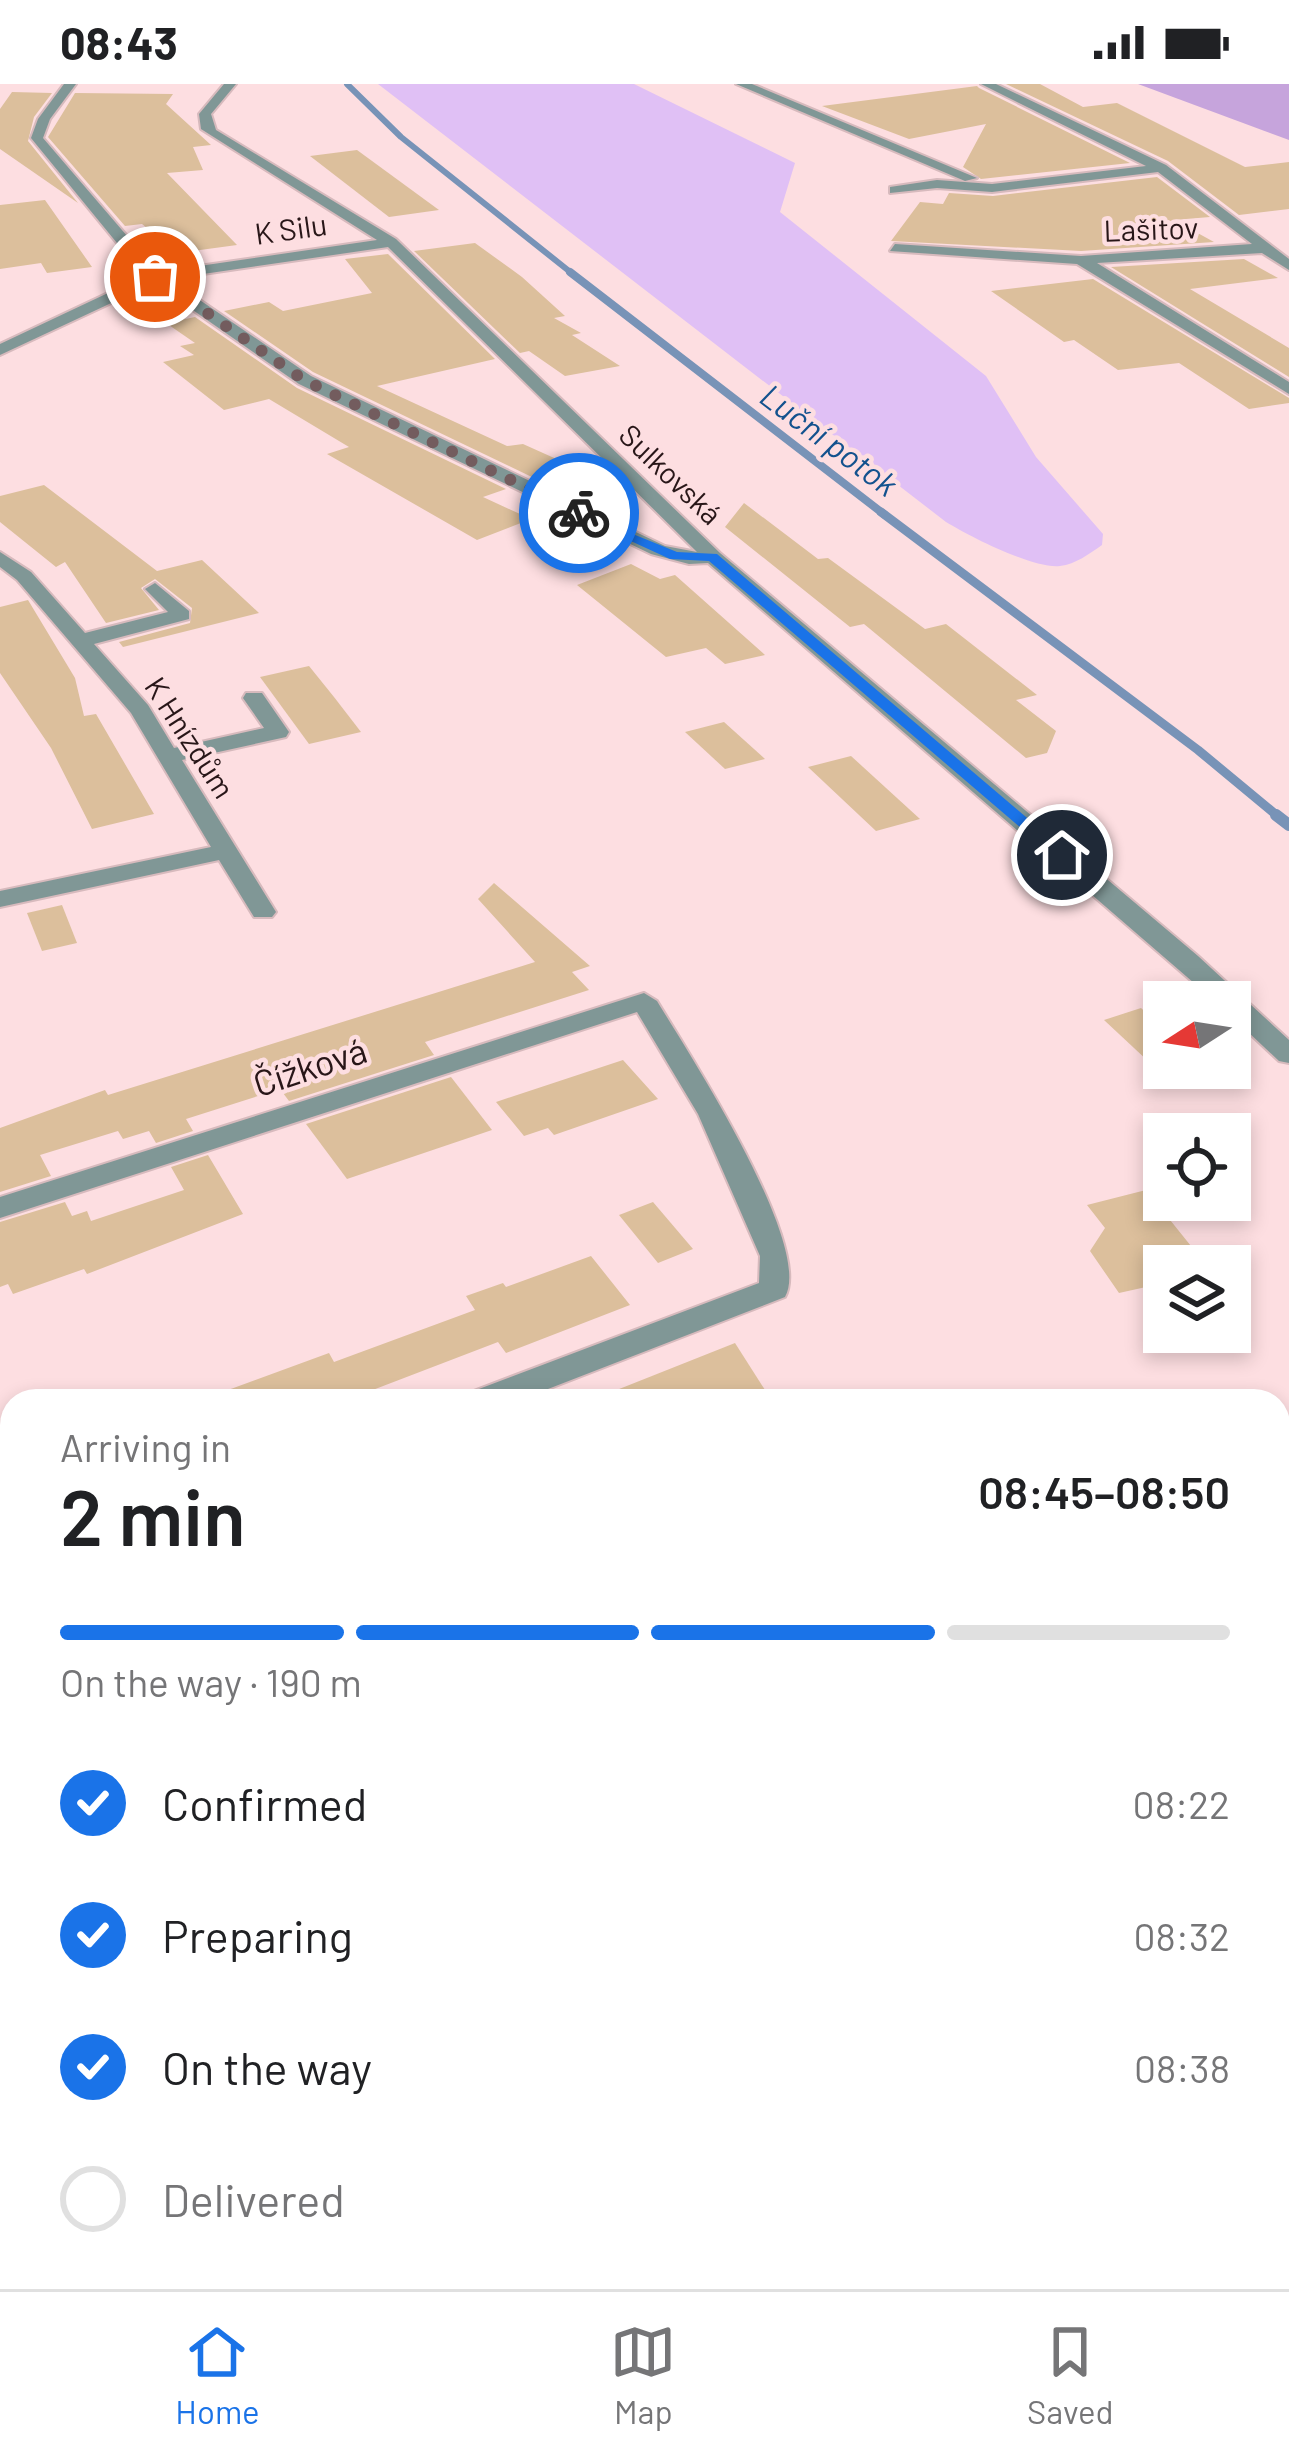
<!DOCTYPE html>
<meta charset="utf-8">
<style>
:root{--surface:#fff;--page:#f2f2f2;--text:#202124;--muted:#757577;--line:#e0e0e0;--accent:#1a73e8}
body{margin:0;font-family:Barlow,sans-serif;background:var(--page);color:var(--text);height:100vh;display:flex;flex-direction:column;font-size:45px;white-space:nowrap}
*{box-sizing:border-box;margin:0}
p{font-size:39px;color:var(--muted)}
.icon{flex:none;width:66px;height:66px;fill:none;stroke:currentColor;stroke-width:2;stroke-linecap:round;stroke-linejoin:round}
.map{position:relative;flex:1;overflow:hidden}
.details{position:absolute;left:0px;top:1305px;width:1290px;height:900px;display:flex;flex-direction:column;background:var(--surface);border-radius:36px 36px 0 0;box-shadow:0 6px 18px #0003}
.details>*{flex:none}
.needle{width:78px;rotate:258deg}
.tools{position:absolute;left:1143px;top:897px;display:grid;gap:24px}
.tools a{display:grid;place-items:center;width:108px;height:108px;border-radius:0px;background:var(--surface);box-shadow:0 6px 18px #0003;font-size:60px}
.pin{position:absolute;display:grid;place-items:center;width:102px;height:102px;color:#fff;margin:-51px;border:6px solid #fff;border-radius:50%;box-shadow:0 3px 12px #0007}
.courier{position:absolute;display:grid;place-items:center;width:120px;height:120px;margin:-60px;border:9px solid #1a73e8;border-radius:50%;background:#fff;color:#222;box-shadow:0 3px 15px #0007}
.summary em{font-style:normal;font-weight:600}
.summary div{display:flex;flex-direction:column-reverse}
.summary{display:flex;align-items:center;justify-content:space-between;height:204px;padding:0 60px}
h1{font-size:78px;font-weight:600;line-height:90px}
.bar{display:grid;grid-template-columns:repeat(4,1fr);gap:18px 12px;align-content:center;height:144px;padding:0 60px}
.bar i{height:15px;border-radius:9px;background:var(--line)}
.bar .current{background:var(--accent)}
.bar p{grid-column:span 4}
ol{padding:0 60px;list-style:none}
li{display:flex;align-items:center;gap:36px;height:132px}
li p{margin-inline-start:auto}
li .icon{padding:12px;border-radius:50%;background:var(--accent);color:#fff;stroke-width:4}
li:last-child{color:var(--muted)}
li i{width:66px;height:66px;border:6px solid var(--line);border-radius:50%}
.status{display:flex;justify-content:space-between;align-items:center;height:84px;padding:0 60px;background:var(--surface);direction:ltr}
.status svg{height:33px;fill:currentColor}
.tab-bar{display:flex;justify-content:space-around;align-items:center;height:168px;border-top:3px solid var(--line);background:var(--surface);font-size:33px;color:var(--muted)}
.tab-bar a{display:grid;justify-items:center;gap:6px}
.tab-bar .current{color:var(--accent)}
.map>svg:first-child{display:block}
.green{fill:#e0c0f5}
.forest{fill:#c6a4dc}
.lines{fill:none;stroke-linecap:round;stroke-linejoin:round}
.stream-far3{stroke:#7893b7;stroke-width:6}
.stream-far2{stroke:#7893b7;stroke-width:8}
.stream-far1{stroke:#7893b7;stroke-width:9}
.stream{stroke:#7893b7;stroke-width:12}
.building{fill:#dcbf9c}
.minor-casing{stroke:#d7babd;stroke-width:4}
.minor{fill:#809796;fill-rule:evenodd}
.route{fill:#1a73e8}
.done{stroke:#735c5e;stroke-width:12;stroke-dasharray:0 21.6}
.labels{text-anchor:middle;stroke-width:9;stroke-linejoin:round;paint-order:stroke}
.far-street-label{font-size:30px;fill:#281618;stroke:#fddee1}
.far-water-label{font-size:33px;font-style:italic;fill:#13528e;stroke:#fddee1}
.street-label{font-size:36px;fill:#281618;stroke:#fddee1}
</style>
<div class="status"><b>08:43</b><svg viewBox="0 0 49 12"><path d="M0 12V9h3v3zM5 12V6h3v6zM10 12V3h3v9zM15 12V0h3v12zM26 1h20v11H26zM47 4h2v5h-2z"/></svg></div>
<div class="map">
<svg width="1289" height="2205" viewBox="0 0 1289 2205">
<rect width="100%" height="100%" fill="#fddee1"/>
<path class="green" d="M378,0H634L795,79L780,128L986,292L1036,373L1103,450L1102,461C1089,470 1076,480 1060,482C1033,485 969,452 946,438Z"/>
<path class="forest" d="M1138,0H1289V56Z"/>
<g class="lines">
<path class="stream-far3" d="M347,0L401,53L574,191"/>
<path class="stream-far2" d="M570,188L885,431"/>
<path class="stream-far1" d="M881,428L1198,666L1280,734"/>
<path class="stream" d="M1276,731L1289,741"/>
</g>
<g class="building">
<path d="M1006,0H1040L1083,23L1117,19L1245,83L1289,78V125L1239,131L1168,77Z"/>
<path d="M977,2L979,4L1130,79L981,95L963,83L986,40L909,55L822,22Z"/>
<path d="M12,8L52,9L34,33L28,57L78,119L0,65V25Z"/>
<path d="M75,9L173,10L166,20L211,61L193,63L203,86L167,89L237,161L178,169L142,140L125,142L48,53Z"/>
<path d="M357,66L439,126L389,133L310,72Z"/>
<path d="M1157,93L1210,133L1174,136L1214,158L1081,167L891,157L920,118L943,120L949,109L993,112Z"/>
<path d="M45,116L92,183L47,189L41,179L0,185V121Z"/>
<path d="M475,159L522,193L565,232L554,234L581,249L572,251L620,282L565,292L529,267L520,269L414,167Z"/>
<path d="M388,170L495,275L377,302L507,362L523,360L572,382L536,395L313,288L224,227L269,218L283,227L372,209L345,175Z"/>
<path d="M1244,175L1278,194L1190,205L1289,264V293L1111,183Z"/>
<path d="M1093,195L1289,314V319L1249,325L1179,279L1118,286L1074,256L1064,258L991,207Z"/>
<path d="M195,233L297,304L506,405L483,413L531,435L477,456L327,370L349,363L269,315L224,326L163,278L194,271L180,262L195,259L166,239Z"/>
<path d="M44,401L157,487L202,476L259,529L123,563L119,558L190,539L192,524L155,495L141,504L159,526L106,539L65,478L56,483L0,438V412Z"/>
<path d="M744,419L818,475L828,474L925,545L946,540L1037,611L1016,616L1056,647L1047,669L1026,674L864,540L850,543L725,443Z"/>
<path d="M631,480L660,495L675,491L765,571L725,580L706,564L666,573L577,501Z"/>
<path d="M28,516L75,594L84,632L96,630L154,730L92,745L51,664L0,589V523Z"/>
<path d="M309,582L334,613L361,648L309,660L260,593Z"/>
<path d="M724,638L765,675L725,685L685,648Z"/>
<path d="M851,672L920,735L876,747L808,683Z"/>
<path d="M494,799L590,882L572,888L589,906L425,958L434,971L289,1017L280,1005L186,1035L193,1047L156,1059L149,1047L123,1055L118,1047L40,1071L51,1092L0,1108V1044L105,1006L108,1011L535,878L478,815Z"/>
<path d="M62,821L77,859L42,867L27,829Z"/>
<path d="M1141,924L1164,945V992L1104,936Z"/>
<path d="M623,976L658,1015L554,1051L548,1044L524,1052L496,1018Z"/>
<path d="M451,993L492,1046L347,1095L306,1040Z"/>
<path d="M208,1071L243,1130L87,1190L84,1185L13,1210L8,1200L0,1203V1138L65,1118L72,1132L87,1127L91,1137L184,1106L171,1083Z"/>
<path d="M1146,1106L1207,1182H1164V1199L1119,1209L1090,1167L1105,1144L1087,1121Z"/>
<path d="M653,1118L693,1165L658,1179L619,1131Z"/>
<path d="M591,1172L630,1221L506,1269L498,1258L344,1317H210L209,1313L329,1269L334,1278L475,1226L466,1212L503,1199L506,1203Z"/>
<path d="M735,1259L772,1317H594V1315Z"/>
</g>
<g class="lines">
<g class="minor-casing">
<g id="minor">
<path d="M64,0H76L50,35L43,54L158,188L377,156L201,45L199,30L224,0H236L211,30L216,46L396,155L720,469L1198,872L1289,956V979L1279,977L1230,931V918H1216L708,479L689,480L651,470L299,300L154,199L0,271V260L144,192L31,54L38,35ZM388,163L697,468L665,462L311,292L169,195Z"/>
<path d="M736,0H752L977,94L965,97Z"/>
<path d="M981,0H996L1166,81L1289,175V186L1262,169L1097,179L1289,298V310L1077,180L890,167L895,160L1081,172L1252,160L1158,88L992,108L937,104L890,109V103L937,96L992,100L1146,82Z"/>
<path d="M0,468L31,488L85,549L168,528L145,505L155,499L189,527V535L94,560L148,621L174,664L264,644L243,614L246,609H262L289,648L286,653L182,676L276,828L272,833H254L219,776L0,823V807L211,763L131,629L17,496L0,483Z"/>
<path d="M644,909L657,917C688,968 814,1162 785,1213L517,1317H466L471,1308L759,1199L760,1172L698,1030L637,928L0,1134V1113Z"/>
<path d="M12,1482V1513L0,1517V1486Z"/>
<path d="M1278,2024L1289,2029V2094L1278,2089Z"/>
<path d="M12,2107V2155L0,2159V2112Z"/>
</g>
</g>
<use href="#minor" class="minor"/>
</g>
<path class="route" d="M574,426L677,468L717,470L1067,768V774H1056L709,477L670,475L574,431Z"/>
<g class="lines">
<path class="done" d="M155,193L304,296L579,429"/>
</g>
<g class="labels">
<g class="far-street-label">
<text transform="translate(291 146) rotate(-8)" y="10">K Silu</text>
<text transform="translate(1151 146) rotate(-2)" y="10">Lašitov</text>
<text transform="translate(670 391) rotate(44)" y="10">Sulkovská</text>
<text transform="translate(189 654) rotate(57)" y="10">K Hnízdům</text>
</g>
<g class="far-water-label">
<text transform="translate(829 356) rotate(37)" y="12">Luční potok</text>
</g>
<g class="street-label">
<text transform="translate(310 983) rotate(-18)" y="13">Čížková</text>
</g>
</g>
</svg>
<div class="tools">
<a><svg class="needle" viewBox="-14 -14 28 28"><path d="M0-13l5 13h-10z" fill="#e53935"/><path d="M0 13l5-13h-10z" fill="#757577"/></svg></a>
<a><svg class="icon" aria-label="locate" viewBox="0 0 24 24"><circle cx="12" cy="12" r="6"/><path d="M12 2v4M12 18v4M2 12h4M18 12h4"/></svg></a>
<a><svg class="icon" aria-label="layers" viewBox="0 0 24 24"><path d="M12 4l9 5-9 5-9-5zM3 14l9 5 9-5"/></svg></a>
</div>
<div class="pin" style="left:155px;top:193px;background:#ea580c"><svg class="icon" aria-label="bag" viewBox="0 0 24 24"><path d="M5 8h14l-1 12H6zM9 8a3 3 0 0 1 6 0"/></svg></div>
<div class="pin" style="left:1062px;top:771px;background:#1f2937"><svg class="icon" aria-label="home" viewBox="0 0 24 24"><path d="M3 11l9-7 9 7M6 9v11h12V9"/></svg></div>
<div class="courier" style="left:579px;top:429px"><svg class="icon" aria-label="bike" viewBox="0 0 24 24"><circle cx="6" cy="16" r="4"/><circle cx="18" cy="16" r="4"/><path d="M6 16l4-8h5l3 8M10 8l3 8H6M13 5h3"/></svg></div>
<section class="details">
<div class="summary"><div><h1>2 min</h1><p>Arriving in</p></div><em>08:45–08:50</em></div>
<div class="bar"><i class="current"></i><i class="current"></i><i class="current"></i><i></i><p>On the way · 190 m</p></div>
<ol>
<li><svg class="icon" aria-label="check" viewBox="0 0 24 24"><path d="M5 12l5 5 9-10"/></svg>Confirmed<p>08:22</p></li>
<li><svg class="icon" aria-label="check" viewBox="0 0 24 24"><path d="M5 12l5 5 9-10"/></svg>Preparing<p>08:32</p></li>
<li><svg class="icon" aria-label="check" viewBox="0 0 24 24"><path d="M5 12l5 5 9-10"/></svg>On the way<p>08:38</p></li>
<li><i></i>Delivered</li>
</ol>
</section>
</div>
<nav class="tab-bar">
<a class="current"><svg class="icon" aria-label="home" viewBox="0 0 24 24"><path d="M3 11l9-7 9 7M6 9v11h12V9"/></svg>Home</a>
<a><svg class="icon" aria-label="map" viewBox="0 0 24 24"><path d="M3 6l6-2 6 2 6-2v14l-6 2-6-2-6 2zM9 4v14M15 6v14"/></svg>Map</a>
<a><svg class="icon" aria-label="saved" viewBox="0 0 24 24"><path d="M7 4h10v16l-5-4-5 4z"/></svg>Saved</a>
</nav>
